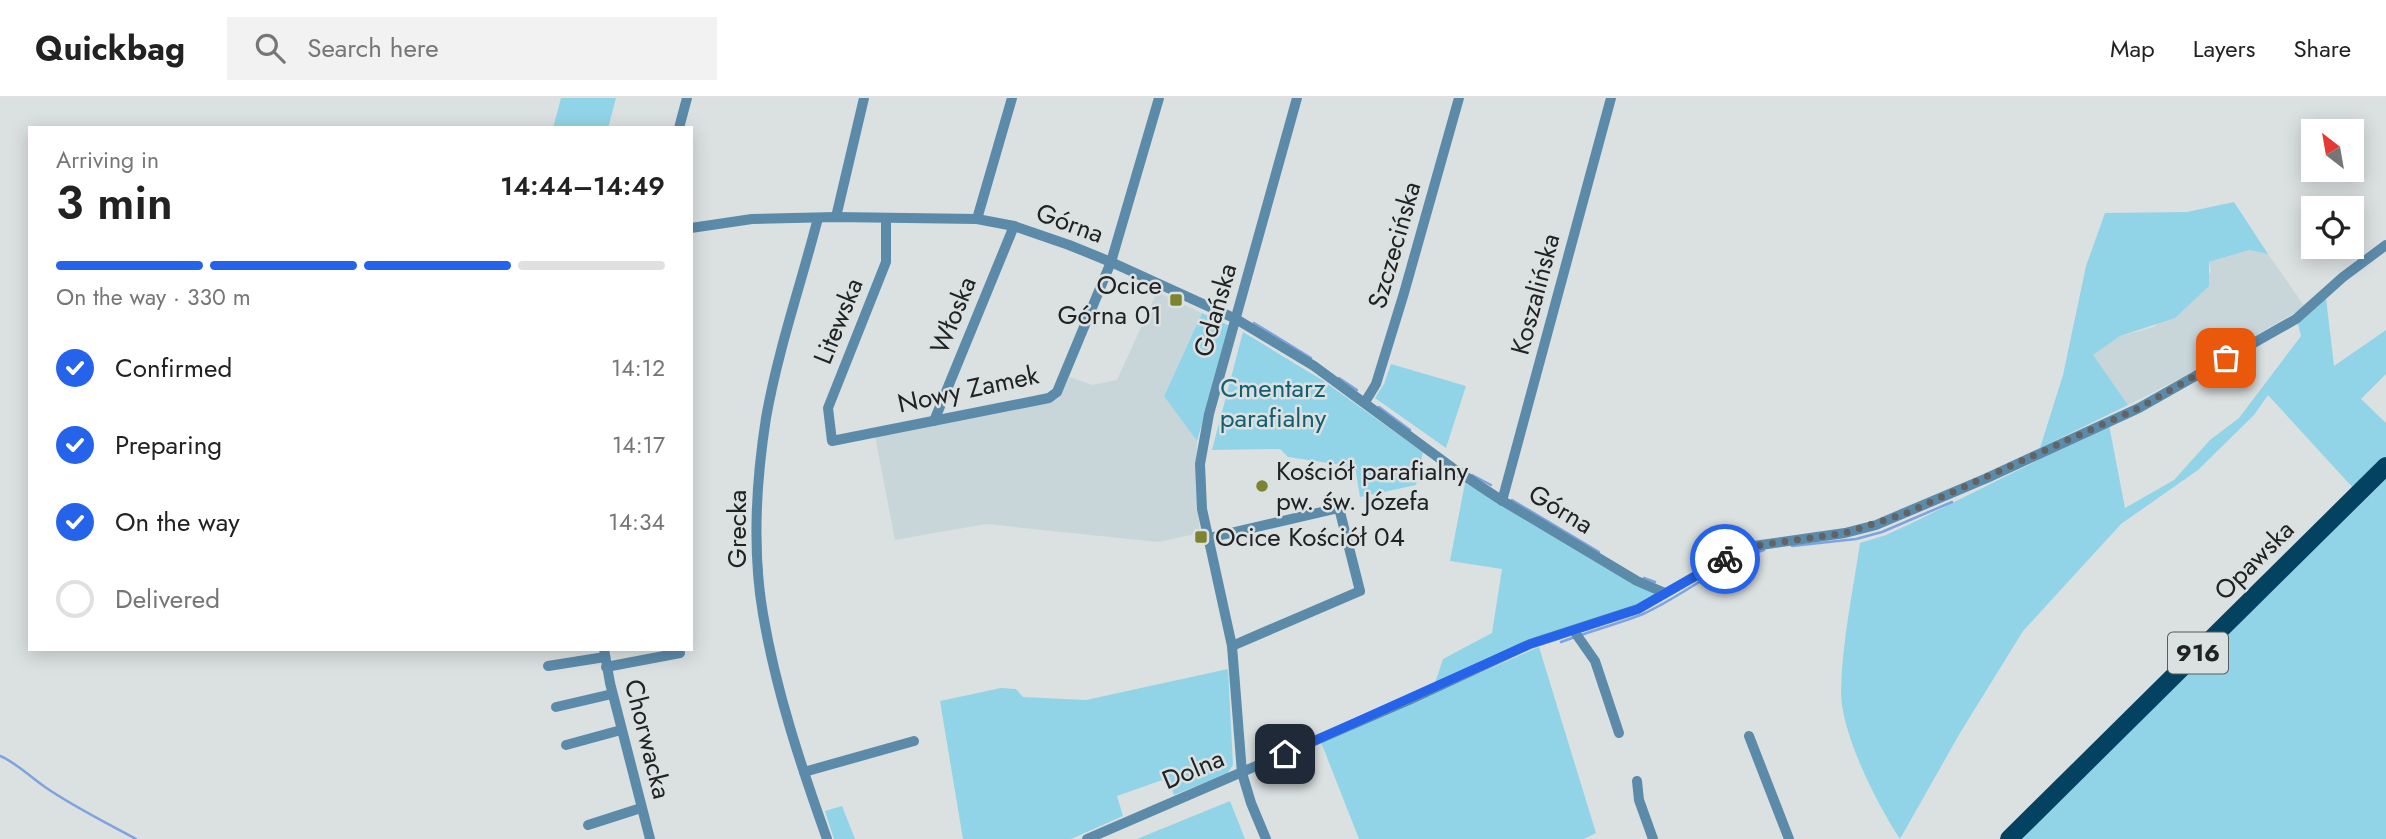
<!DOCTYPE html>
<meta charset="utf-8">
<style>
:root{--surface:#fff;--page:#f2f2f2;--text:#222;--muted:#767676;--line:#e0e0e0;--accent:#2563eb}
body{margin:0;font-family:Jost,sans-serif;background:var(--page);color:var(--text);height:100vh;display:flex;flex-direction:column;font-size:26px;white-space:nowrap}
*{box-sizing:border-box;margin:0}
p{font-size:23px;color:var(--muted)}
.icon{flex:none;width:38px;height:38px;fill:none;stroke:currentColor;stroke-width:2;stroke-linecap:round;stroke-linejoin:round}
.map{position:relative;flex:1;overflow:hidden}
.sheet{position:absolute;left:28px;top:28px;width:665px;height:525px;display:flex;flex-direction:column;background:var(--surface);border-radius:0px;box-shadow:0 4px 18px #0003}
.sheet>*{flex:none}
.needle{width:46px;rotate:329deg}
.tools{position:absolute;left:2301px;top:21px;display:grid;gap:14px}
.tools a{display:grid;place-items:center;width:63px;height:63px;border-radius:0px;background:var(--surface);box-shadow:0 4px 18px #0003;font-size:35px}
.pin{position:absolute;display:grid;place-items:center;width:60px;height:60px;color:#fff;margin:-30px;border-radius:14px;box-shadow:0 4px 10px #0006}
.courier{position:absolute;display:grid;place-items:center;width:70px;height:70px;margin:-35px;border:5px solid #2563eb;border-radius:50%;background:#fff;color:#222;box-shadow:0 2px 9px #0007}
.head em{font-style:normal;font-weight:600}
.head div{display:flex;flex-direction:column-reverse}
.head{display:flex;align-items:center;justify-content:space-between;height:119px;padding:0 28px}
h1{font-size:46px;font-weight:600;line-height:52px}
.bar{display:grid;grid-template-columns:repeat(4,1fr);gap:10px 7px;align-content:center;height:84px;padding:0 28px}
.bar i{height:9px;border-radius:5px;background:var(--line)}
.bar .selected{background:var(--accent)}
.bar p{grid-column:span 4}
ol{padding:0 28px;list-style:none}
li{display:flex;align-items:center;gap:21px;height:77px}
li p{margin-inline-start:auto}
li .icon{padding:7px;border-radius:50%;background:var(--accent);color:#fff;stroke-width:4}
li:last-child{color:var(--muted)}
li i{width:38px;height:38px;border:4px solid var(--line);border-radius:50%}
header{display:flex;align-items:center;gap:42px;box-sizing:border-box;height:98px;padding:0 35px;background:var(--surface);border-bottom:2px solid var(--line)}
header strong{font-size:33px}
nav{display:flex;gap:38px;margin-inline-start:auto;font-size:24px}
.search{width:490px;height:63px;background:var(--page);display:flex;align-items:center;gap:18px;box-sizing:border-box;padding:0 24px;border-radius:0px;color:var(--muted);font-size:26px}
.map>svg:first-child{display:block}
.built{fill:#c8d6da}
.green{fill:#92d4e7}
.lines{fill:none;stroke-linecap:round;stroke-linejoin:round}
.stream{stroke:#7fa3dd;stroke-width:2.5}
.street{stroke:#5c8baa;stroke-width:10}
.primary{stroke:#044261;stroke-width:18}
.done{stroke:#616466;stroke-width:7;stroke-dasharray:0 12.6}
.route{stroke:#2563eb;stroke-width:9}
.poi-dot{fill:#7d8430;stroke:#dbe0e1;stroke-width:2.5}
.labels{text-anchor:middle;stroke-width:5;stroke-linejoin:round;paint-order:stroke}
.shield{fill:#dbe0e1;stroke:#585b5c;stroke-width:2}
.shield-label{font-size:24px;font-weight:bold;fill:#202223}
.street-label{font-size:26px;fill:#202223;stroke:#dbe0e1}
.poi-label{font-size:26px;fill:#202223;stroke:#dbe0e1;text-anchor:start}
.park-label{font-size:26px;fill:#135f70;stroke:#dbe0e1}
</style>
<header>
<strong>Quickbag</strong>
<div class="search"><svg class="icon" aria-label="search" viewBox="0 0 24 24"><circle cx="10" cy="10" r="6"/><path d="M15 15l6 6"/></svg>Search here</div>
<nav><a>Map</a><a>Layers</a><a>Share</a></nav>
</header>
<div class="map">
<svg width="2386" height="741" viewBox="0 0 2386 741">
<rect width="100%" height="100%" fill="#dbe0e1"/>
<g class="built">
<path d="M2249,152L2268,156L2305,209L2185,278L2128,307L2092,257L2120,238L2154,229L2211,174L2209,164Z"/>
<path d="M1157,194L1202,215L1164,297L1197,343L1196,393L1200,435L1158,444L986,426L895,442L875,338L1058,301L1070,279L1092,287L1117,282Z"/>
</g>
<g class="green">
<path d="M561,0H616L608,30H553Z"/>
<path d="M2234,104L2268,156L2249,152L2209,164V188L2175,220L2120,238L2093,257L2128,307L2040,350L2063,277L2086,168L2105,115L2187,114Z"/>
<path d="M2326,200L2334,268L2386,232V276L2361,301L2386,325V361L2355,392L2268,297L2254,317L2198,372L2121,426L2023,533L1960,635L1900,741C1877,706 1841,636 1841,593C1842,544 1853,493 1860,445L1886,437L1916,423L2109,327L2125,410L2174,382L2210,342L2239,320L2301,238L2297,222Z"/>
<path d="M1202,215L1230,228L1197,343L1164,298Z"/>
<path d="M1243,234L1322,282L1423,354L1416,387L1360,399L1355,369L1288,359L1280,351L1212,352Z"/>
<path d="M1391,266L1466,288L1446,350L1375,300L1384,286Z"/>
<path d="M2386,381V741H2020Z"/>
<path d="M1465,385L1617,476L1661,495L1637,509L1434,588L1443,561L1492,535L1502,471L1450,463Z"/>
<path d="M1539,549L1596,735L1584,741H1359L1321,644Z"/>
<path d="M1228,571L1233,667L1227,676L1174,697L1168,680L1117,698L1123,718L1071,741H963L940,603L1001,590L1016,591L1023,599L1086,602Z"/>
<path d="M1230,703L1245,741H1137Z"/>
<path d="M842,708L855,741H834L825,713Z"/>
</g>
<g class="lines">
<g class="stream">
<path d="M1254,225L1311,260"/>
<path d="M1339,280L1357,292"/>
<path d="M1379,309L1410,332"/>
<path d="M1472,377L1491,387"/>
<path d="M1512,402L1599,454"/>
<path d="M1792,448L1856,441L1882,434L1952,404"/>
<path d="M1644,480L1655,484"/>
<path d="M1581,537C1601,530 1623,524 1643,516C1685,497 1720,465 1764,452"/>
<path d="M1561,544L1575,539"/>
<path d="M0,658C17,665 30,679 45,689C74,709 105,724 136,741"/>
</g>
<g class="street">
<path d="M679,30L687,0"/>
<path d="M836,119L864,0"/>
<path d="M818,120C801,186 778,252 766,320C756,384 752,452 763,516C776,593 801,668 827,741"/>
<path d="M886,120V164L828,310L832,343L1049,300L1057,294L1111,164L1159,0"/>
<path d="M977,121L1012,0"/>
<path d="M691,130L752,121L836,119L977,121L1014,128L1069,147L1111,164L1236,221L1314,268L1454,371L1498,400L1637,483L1665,495"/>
<path d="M1365,304L1376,286L1404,195L1459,0"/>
<path d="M934,323L1014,128"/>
<path d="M1502,403L1611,0"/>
<path d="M1209,440L1339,410L1360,493L1232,548"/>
<path d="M1574,533L1595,563L1619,635"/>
<path d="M604,551L610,585L650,741"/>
<path d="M548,568L605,559"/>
<path d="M606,569L680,555"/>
<path d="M556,609L612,596"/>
<path d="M1749,638L1789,741"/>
<path d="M566,647L621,632"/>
<path d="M804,674L914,643"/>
<path d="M1637,683L1639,702L1653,741"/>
<path d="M588,727L641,710"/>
<path d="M1087,741L1409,602L1530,546L1638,511L1725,461L1754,448L1845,435L1876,427L1987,380L2139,310L2296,221L2343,179L2386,147"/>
<path d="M1266,741L1251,705L1242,675L1232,548L1202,411L1200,366L1209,316L1297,0"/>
</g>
<path class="primary" d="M2009,741L2386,368"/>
</g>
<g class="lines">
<path class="done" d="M1725,461L1754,448L1845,435L1904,416L2139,310L2226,260"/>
<path class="route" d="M1285,656L1530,546L1638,511L1725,461"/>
</g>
<g class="poi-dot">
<rect x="1169" y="195" width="14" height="14" rx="3.5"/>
<circle cx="1262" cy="388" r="7"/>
<rect x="1194" y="432" width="14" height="14" rx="3.5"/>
</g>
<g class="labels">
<rect class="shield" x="2168" y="534.5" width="60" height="41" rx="5"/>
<g class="shield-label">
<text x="2198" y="563">916</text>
</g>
<g class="street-label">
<text transform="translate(1070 125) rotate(20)" y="9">Górna</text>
<text transform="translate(1394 147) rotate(-74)" y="9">Szczecińska</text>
<text transform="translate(1535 196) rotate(-75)" y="9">Koszalińska</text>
<text transform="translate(1215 212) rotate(-74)" y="9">Gdańska</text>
<text transform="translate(953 217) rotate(-68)" y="9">Włoska</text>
<text transform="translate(838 223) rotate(-68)" y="9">Litewska</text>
<text transform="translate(968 291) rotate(-12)" y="9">Nowy Zamek</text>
<text transform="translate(1561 411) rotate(31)" y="9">Górna</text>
<text transform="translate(737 431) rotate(-90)" y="9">Grecka</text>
<text transform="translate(2254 462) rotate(-45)" y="9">Opawska</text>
<text transform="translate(648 641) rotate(76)" y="9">Chorwacka</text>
<text transform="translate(1193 671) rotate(-23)" y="9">Dolna</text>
</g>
<g class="poi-label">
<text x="1162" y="196" text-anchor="end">Ocice<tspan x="1162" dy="30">Górna 01</tspan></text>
<text x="1276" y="382">Kościół parafialny<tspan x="1276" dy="30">pw. św. Józefa</tspan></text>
<text x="1215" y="448">Ocice Kościół 04</text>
</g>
<g class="park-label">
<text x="1273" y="299">Cmentarz<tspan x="1273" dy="30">parafialny</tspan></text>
</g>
</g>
</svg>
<div class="tools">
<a><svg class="needle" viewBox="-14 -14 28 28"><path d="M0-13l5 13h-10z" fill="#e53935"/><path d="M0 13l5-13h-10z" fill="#767676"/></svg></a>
<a><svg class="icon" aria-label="locate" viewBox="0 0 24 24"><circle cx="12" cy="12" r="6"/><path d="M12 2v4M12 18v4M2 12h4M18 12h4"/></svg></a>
</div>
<div class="pin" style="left:2226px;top:260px;background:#ea580c"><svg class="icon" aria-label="bag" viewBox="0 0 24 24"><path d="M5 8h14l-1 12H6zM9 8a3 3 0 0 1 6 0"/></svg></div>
<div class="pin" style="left:1285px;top:656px;background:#1f2937"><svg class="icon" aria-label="home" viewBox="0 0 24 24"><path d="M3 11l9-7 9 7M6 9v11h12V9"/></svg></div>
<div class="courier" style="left:1725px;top:461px"><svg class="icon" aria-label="bike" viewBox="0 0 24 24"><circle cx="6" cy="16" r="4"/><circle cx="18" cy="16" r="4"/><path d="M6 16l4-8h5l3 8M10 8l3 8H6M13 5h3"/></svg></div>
<section class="sheet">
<div class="head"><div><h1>3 min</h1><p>Arriving in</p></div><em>14:44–14:49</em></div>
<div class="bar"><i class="selected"></i><i class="selected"></i><i class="selected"></i><i></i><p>On the way · 330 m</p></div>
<ol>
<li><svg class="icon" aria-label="check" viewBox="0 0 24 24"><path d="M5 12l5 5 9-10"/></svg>Confirmed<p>14:12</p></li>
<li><svg class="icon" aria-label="check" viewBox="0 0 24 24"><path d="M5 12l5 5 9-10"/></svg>Preparing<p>14:17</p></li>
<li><svg class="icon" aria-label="check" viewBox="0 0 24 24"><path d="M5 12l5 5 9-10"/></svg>On the way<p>14:34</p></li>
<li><i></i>Delivered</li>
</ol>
</section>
</div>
